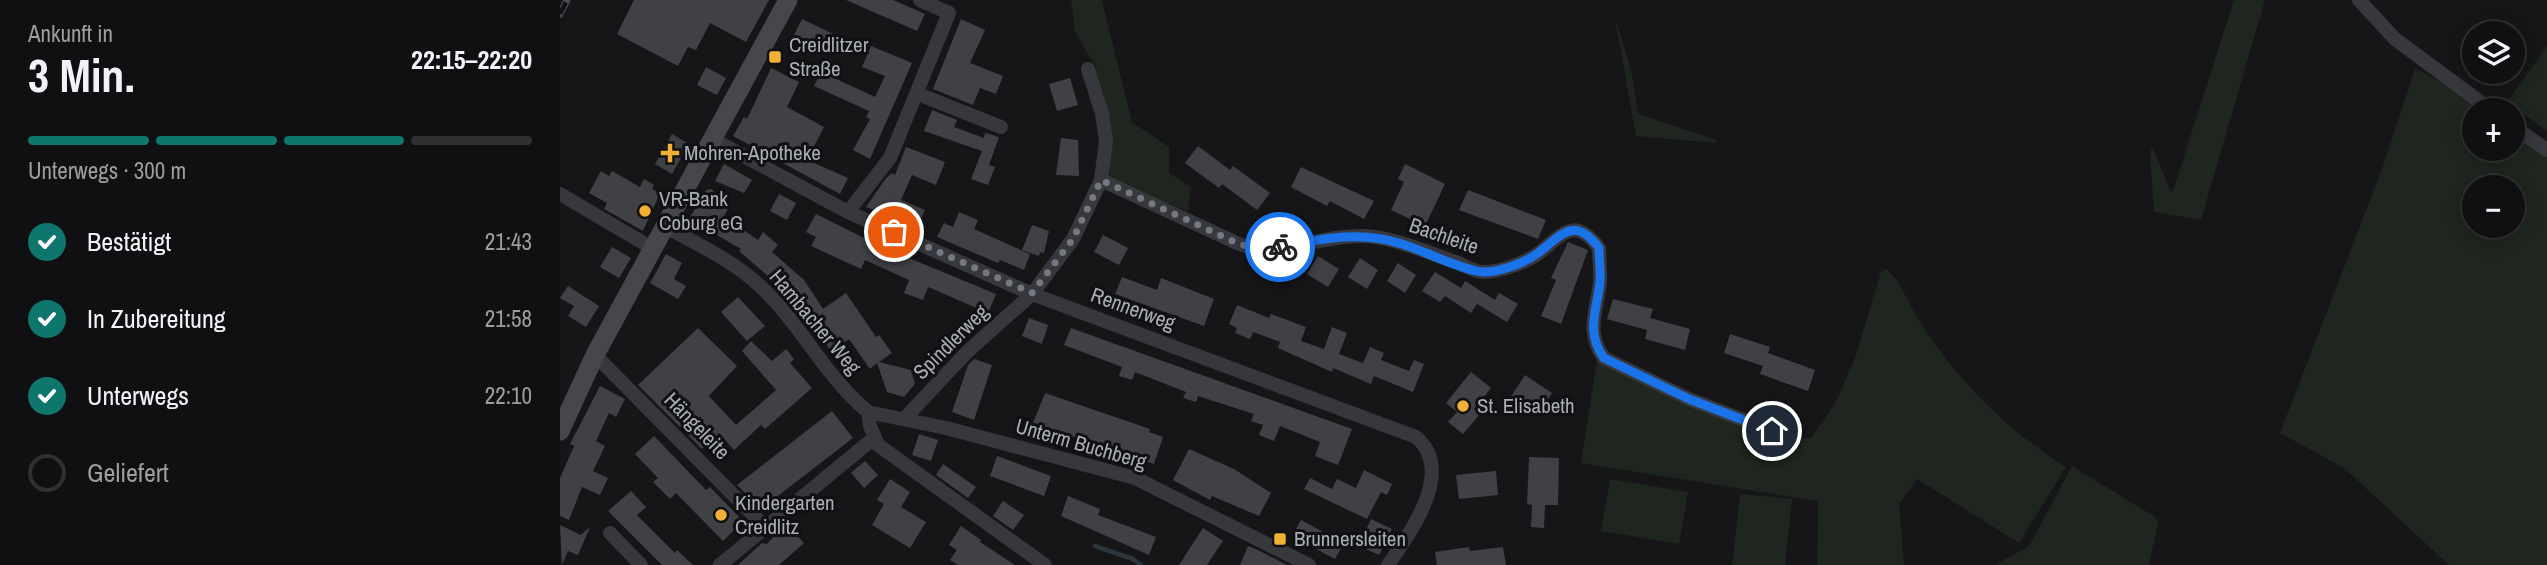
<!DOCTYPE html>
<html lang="de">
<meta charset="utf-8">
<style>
:root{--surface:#101012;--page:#1e1e20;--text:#f1f3f6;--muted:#9c9d9f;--line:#303032;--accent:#0f766e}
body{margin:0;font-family:"Archivo Narrow",sans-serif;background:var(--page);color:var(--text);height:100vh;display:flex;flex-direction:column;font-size:26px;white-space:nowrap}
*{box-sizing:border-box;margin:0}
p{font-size:23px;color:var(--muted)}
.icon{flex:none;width:38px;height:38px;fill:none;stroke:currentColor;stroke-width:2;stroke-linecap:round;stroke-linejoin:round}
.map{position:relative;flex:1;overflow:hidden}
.side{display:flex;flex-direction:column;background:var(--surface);width:560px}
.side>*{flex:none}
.controls{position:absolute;left:1902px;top:21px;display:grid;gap:14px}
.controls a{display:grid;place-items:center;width:63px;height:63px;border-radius:50%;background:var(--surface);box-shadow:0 4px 18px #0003,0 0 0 2px var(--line);font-size:35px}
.pin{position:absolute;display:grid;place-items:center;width:60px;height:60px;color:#fff;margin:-30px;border:4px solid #fff;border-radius:50%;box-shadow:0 2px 7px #0007}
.courier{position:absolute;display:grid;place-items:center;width:70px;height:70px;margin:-35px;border:5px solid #1a73e8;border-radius:50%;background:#fff;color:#222;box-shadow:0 2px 9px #0007}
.overview em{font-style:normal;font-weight:800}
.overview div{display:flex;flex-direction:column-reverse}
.overview{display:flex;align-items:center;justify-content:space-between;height:119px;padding:0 28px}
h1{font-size:46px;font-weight:800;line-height:52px}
.bar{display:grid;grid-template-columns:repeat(4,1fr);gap:10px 7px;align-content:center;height:84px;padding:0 28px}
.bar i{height:9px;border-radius:5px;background:var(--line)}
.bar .active{background:var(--accent)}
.bar p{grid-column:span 4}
ol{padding:0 28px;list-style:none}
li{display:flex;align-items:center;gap:21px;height:77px}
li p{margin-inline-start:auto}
li .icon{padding:7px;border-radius:50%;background:var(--accent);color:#fff;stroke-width:4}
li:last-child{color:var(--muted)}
li i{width:38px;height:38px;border:4px solid var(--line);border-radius:50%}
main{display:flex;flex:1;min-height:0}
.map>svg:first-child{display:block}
.green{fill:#1e261f;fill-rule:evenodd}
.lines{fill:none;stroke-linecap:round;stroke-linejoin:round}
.stream{stroke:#2c353c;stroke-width:4.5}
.building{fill:#404145}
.street{stroke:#37383d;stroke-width:14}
.secondary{stroke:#45474d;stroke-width:19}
.rail-casing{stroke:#4a4c52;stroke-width:7}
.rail{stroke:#111113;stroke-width:4.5;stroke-dasharray:13;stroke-linecap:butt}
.done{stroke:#757880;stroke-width:7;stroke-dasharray:0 12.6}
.route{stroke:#1a73e8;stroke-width:9}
.poi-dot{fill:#f2b134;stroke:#111113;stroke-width:2.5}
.labels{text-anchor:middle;stroke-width:6;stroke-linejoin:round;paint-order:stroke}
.poi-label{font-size:21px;fill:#a8adb8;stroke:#111113;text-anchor:start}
.street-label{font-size:21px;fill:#a8adb8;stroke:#111113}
</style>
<main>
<section class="side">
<div class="overview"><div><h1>3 Min.</h1><p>Ankunft in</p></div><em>22:15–22:20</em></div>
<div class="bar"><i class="active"></i><i class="active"></i><i class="active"></i><i></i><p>Unterwegs · 300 m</p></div>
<ol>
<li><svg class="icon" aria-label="check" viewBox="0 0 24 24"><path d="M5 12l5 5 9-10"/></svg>Bestätigt<p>21:43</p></li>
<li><svg class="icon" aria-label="check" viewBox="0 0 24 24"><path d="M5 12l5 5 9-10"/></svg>In Zubereitung<p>21:58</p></li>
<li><svg class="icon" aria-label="check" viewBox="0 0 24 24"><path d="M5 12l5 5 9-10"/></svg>Unterwegs<p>22:10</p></li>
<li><i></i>Geliefert</li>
</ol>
</section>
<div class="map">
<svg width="1987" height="565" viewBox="0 0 1987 565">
<rect width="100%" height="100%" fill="#161618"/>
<g class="green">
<path d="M511,0H542L572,122L609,147V173L631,187L628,211L550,180L549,116L535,66L515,31Z"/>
<path d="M1674,0H1705L1641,220L1594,212L1590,155L1592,147L1612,194Z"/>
<path d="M1055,18L1071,69L1078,114L1157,140L1156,143L1076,136Z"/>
<path d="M1987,46V131L1947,102Z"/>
<path d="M1855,69L1939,110H1914V149H1953V121L1987,148V565H1889L1784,468L1720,433L1822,169ZM1914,187H1953V226H1914Z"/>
<path d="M1327,269C1343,284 1351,310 1364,328C1401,384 1449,432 1506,467L1459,543L1357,479L1339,504L1344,565H1257L1258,501L1021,463L1037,359L1143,409L1219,438H1251L1276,402L1295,358L1321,272Z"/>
<path d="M1512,466L1595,517L1598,524L1589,565H1435L1469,546Z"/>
<path d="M1050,479L1128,492L1119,544L1041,531Z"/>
<path d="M1180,494L1232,499L1225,565H1172Z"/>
</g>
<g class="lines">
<path class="stream" d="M535,546L573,559L581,565"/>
</g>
<g class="building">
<path d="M74,0H209L186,42L150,23L136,50L128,47L118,66L57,34Z"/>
<path d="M286,0H333L365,14L357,31Z"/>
<path d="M242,19L280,37L271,55L232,39Z"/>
<path d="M401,19L425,30L410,63L443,76L436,94L420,88L413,105L373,89Z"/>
<path d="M311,46L352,63L310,159L293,150L310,119L306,117L309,111L254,86L261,72L315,97L325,76L302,67Z"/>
<path d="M146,67L166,78L157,95L137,85Z"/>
<path d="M211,68L239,82L227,107L264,127L247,160L288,178L280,194L173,136L184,117L187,119Z"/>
<path d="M510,78L518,105L497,111L489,84Z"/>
<path d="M372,110L397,120L394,127L424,138L425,133L439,137L429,165L435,167L428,185L411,179L422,151L364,131Z"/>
<path d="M112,134L129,144L112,174L95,164Z"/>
<path d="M501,138L518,140L519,176L496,175Z"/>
<path d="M638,146L670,170L673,166L710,193L697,210L662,184L659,188L625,163Z"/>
<path d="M346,147L385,162L376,185L352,175L341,200L365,210L358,226L306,207L326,178L332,173L335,175Z"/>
<path d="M164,164L192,180L184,193L155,181Z"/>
<path d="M845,164L885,184L865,226L831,210L844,182L838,179Z"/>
<path d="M741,167L814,201L804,219L770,201L767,206L731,187Z"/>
<path d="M41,171L49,176L52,171L80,187L84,179L94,185L92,189L100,193L83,231L44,209L47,203L29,193Z"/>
<path d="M151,189L170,205L164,216L198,240L203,232L218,245L212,252L244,280L263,309L286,293L316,337L319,335L332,353L319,362L351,370L355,384L344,397L327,392L317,363L310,369L289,339L271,351L219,279L216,283L179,251L181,249L129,219L146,190Z"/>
<path d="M908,190L986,220L978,239L899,210Z"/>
<path d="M219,194L236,203L227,220L210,211Z"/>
<path d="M399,212L418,220L414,229L470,254L464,270L440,260L438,263L377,237L384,223L393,227Z"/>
<path d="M256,214L320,246L436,294L428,313L368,287L363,300L344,293L349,280L305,260L301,269L251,246L256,237L246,232Z"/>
<path d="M472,225L489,231L484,253L480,252L479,256L462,250Z"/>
<path d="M543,235L568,248L559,265L534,252Z"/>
<path d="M1008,242L1028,250L1001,324L981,316L996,280L991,278Z"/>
<path d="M52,247L71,258L59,278L40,267Z"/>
<path d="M106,254L122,263L114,279L126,286L118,299L90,283Z"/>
<path d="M758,256L779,269L768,287L747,274Z"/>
<path d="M800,258L818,270L807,289L788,277Z"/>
<path d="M838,263L856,275L845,293L827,281Z"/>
<path d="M875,272L901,288L905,281L935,300L939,293L958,304L947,322L917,304L911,313L885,296L880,302L862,291Z"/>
<path d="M562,277L597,290L601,278L654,299L644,326L555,294Z"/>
<path d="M8,286L39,306L26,327L8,316L14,306L0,298Z"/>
<path d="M178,297L205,326L187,341L161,312Z"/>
<path d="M1053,299L1093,309L1090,318L1130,329L1125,350L1085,339L1087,330L1047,319Z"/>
<path d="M677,305L709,318L711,314L746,327L741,341L764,349L772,327L787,333L779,354L803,363L810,347L824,353L821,360L849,371L854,360L864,364L853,392L814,376L811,384L773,368L772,372L718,348L720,342L693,332L690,339L675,333L677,328L669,324Z"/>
<path d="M469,318L488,325L482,344L462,336Z"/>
<path d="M138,328L177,366L149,396L176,425L216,390L182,351L191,341L212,361L226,349L234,359L230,363L252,388L205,429L201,425L174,450L159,433L142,449L78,385Z"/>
<path d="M511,328L792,429L778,465L755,456L760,442L720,426L714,441L699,435L703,425L691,421L694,414L638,396L636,402L623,398L626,392L575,372L572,380L559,376L562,367L504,345Z"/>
<path d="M1170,334L1210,347L1208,353L1255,370L1248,391L1200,374L1203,366L1164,353Z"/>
<path d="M414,359L432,365L414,420L392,412L408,365Z"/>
<path d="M911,372L931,388L914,409L920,414L903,434L888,422L897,412L886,403Z"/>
<path d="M965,375L992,393L978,415L950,398Z"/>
<path d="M40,386L65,399L56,417L49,413L36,441L45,446L33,471L48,478L40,495L22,487L9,520L0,516V478L14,446L10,444Z"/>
<path d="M485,393L590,429L589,432L603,437L594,464L473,423Z"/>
<path d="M272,411L293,438L201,509L177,485Z"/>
<path d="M359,434L378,440L371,461L352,455Z"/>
<path d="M94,436L146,490L150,487L183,521L163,541L116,493L110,499L93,482L98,478L75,454Z"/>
<path d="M629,449L674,469L711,493L699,516L652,496L650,500L613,480Z"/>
<path d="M437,456L491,476L484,496L430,476Z"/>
<path d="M969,457L999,458L998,505H985L984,528L971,527L972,505L967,504Z"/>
<path d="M305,461L318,475L304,488L291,473Z"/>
<path d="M383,464L416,487L408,498L376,475Z"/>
<path d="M804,470L832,484L827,495L821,492L807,519L744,489L750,478L772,489L777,479L796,488Z"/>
<path d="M936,471L938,495L899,499L896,475Z"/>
<path d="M330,479L350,492L341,507L366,522L350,548L312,525L324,504L317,500Z"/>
<path d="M71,491L86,507L77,515L115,553L117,550L133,565H102L48,511Z"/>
<path d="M508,496L540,509L538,515L596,537L589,555L501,516Z"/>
<path d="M443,501L464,515L453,530L433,516Z"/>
<path d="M811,519L832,529L819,555L799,546Z"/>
<path d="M741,520L784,543L775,559L732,536Z"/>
<path d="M225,524L244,543L219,565H178L202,543L207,544Z"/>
<path d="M0,525L21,535L30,527L18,555L8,551L2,565Z"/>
<path d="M401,526L421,540L420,542L455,565H398L390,560L397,550L389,545Z"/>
<path d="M643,528L663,541L647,565H619Z"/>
<path d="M688,546L698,550L727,565H680Z"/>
<path d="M909,547L910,551L943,547L946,565H877L875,552Z"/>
</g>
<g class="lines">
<g class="street">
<path d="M1799,0L1835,39L1931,110"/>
<path d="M358,94L441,127"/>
<path d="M1953,126L1987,150"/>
<path d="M152,139L288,212L472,294L856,437C896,471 850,533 828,565"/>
<path d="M541,180L679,244C719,258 763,234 805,236C837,238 868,253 898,263C905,266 915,272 923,272C940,272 965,263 979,253C1002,235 1014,215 1039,248C1039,259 1041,271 1040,282C1037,310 1025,332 1044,358L1129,399L1212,431"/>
<path d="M0,194L92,248"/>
<path d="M288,212L330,158L389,13L360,0"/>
<path d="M104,226C137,244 172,260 200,286C241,324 263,374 308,412L310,426L318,445L485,565"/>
<path d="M35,355L206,528"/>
<path d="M308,412L386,428L575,478L749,565"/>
<path d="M345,418L407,352L472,294L513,239L541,180L546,141L542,114L528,69"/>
<path d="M50,533L81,565"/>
<path d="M160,565L314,438"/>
</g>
<path class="secondary" d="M0,431L35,355L228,0"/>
<g class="rail-casing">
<path id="rail" d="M0,14L7,0"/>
</g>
<use href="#rail" class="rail"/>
</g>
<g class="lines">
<path class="done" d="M334,232L472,293L513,239L541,180L679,244L702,250L720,247"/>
<path class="route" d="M720,247C761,239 800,230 842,244C862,250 904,271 923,272C940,272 965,263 978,253C1002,235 1014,215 1039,248C1039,259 1041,271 1040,282C1037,310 1025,332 1044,358L1129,399L1212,431"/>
</g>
<g class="poi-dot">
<rect x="208" y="50" width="14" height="14" rx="3.5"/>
<path d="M106.5 142.5h7v7h7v7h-7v7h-7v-7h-7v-7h7z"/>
<circle cx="85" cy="211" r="7"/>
<circle cx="903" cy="406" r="7"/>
<circle cx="161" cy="515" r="7"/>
<rect x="713" y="532" width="14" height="14" rx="3.5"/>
</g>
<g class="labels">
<g class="poi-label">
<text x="229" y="52">Creidlitzer<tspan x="229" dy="24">Straße</tspan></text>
<text x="124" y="160">Mohren-Apotheke</text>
<text x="99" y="206">VR-Bank<tspan x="99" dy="24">Coburg eG</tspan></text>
<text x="917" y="413">St. Elisabeth</text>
<text x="175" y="510">Kindergarten<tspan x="175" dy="24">Creidlitz</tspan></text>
<text x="734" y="546">Brunnersleiten</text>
</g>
<g class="street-label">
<text transform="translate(884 236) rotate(19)" y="7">Bachleite</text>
<text transform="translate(573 309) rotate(20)" y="7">Rennerweg</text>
<text transform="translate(255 322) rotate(50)" y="7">Hambacher Weg</text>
<text transform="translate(391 342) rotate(-45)" y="7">Spindlerweg</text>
<text transform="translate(137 426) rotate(46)" y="7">Hängeleite</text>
<text transform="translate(521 444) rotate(16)" y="7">Unterm Buchberg</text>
</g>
</g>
</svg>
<div class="controls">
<a><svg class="icon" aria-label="layers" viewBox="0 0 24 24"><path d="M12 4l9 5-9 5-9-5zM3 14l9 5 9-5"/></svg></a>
<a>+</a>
<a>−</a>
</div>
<div class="pin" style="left:334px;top:232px;background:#ea580c"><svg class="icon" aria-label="bag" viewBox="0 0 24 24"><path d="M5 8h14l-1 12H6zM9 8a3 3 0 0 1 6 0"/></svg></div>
<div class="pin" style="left:1212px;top:431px;background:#1f2937"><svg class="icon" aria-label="home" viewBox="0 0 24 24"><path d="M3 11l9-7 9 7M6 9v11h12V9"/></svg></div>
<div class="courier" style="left:720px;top:247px"><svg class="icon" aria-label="bike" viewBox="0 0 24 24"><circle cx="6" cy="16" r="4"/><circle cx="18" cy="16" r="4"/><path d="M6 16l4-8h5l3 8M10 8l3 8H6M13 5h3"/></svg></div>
</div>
</main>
